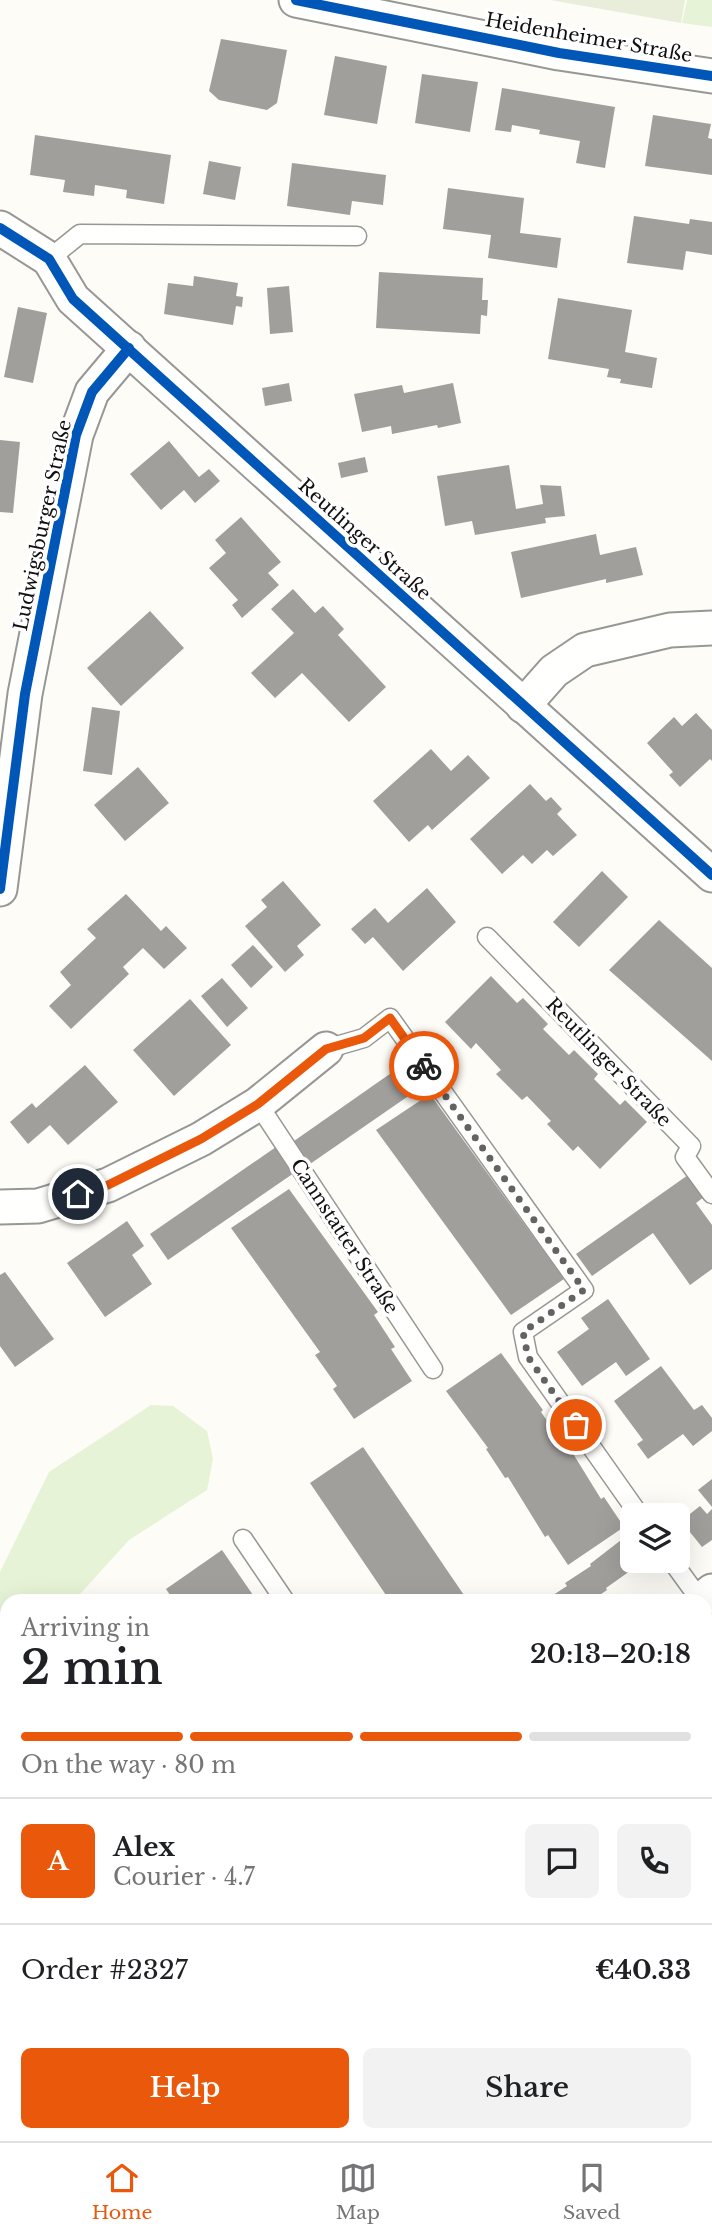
<!DOCTYPE html>
<meta charset="utf-8">
<style>
:root{--surface:#fff;--page:#f2f2f2;--text:#202124;--muted:#757577;--line:#e0e0e0;--accent:#ea580c}
body{margin:0;font-family:"Libre Baskerville",serif;background:var(--page);color:var(--text);height:100vh;display:flex;flex-direction:column;font-size:26px;white-space:nowrap}
*{box-sizing:border-box;margin:0}
p{font-size:23px;color:var(--muted)}
.icon{flex:none;width:38px;height:38px;fill:none;stroke:currentColor;stroke-width:2;stroke-linecap:round;stroke-linejoin:round}
.map{position:relative;flex:1;overflow:hidden}
.panel{position:absolute;left:0px;top:1594px;width:712px;height:548px;display:flex;flex-direction:column;background:var(--surface);border-radius:21px 21px 0 0;box-shadow:0 7px 28px #0002}
.panel>*{flex:none}
.fabs{position:absolute;left:620px;top:1503px;display:grid;gap:14px}
.fabs a{display:grid;place-items:center;width:70px;height:70px;border-radius:10px;background:var(--surface);box-shadow:0 7px 28px #0002;font-size:35px}
.pin{position:absolute;display:grid;place-items:center;width:60px;height:60px;color:#fff;margin:-30px;border:4px solid #fff;border-radius:50%;box-shadow:0 2px 7px #0007}
.courier{position:absolute;display:grid;place-items:center;width:70px;height:70px;margin:-35px;border:5px solid #ea580c;border-radius:50%;background:#fff;color:#222;box-shadow:0 2px 9px #0007}
.head em{font-style:normal;font-weight:600}
.head div{display:flex;flex-direction:column-reverse}
.head{display:flex;align-items:center;justify-content:space-between;height:119px;padding:0 21px}
h1{font-size:46px;font-weight:600;line-height:52px}
.bar{display:grid;grid-template-columns:repeat(4,1fr);gap:10px 7px;align-content:center;height:84px;padding:0 21px}
.bar i{height:9px;border-radius:5px;background:var(--line)}
.bar .on{background:var(--accent)}
.bar p{grid-column:span 4}
.line{display:flex;align-items:center;gap:18px;padding:0 21px;border-top:2px solid var(--line)}
.line div{flex:1}
.round{display:grid;place-items:center;flex:none;width:74px;height:74px;border-radius:10px;background:var(--page)}
.button{display:flex;gap:14px;margin-top:auto;padding:14px 21px}
.button a{flex:1;height:80px;border-radius:10px;background:var(--accent);color:#fff;font-size:28px;font-weight:600;line-height:80px;text-align:center}
.button a+a{background:var(--page);color:var(--text)}
.tabs{display:flex;justify-content:space-around;align-items:center;height:98px;border-top:2px solid var(--line);background:var(--surface);font-size:19px;color:var(--muted)}
.tabs a{display:grid;justify-items:center;gap:4px}
.tabs .on{color:var(--accent)}
.map>svg:first-child{display:block}
.green{fill:#e7f3d7}
.cemetery{fill:#e9eedb}
.building{fill:#a19f9c}
.lines{fill:none;stroke-linecap:round;stroke-linejoin:round}
.service-casing{stroke:#979795;stroke-width:21}
.minor-casing{stroke:#979795;stroke-width:37}
.service{stroke:#fffffe;stroke-width:18}
.minor{stroke:#fffffe;stroke-width:33}
.cycleway-casing{stroke:#fff;stroke-width:15}
.cycleway{stroke:#0057b8;stroke-width:10}
.done{stroke:#646362;stroke-width:7;stroke-dasharray:0 12.6}
.route{stroke:#ea580c;stroke-width:9}
.labels{text-anchor:middle;stroke-width:7;stroke-linejoin:round;paint-order:stroke}
.street-label{font-size:19px;fill:#111;stroke:#fff}
</style>
<div class="map">
<svg width="712" height="2141" viewBox="0 0 712 2141">
<rect width="100%" height="100%" fill="#fdfcf7"/>
<g class="green">
<path d="M687,0H712V27L682,23Z"/>
<path d="M151,1405L173,1406L207,1431L213,1459L207,1490L129,1540L80,1594L60,1601H7V1637L0,1643V1572L49,1472Z"/>
</g>
<path class="cemetery" d="M550,0H685L681,23Z"/>
<g class="building">
<path d="M221,39L287,50L277,103L267,110L219,100L209,91Z"/>
<path d="M335,56L387,66L377,124L324,115Z"/>
<path d="M422,74L478,82L470,132L415,123Z"/>
<path d="M502,88L615,107L605,168L576,163L580,141L539,134L540,130L512,125L511,132L495,130Z"/>
<path d="M653,115L711,124L708,138L712,139V175L645,166Z"/>
<path d="M35,135L171,155L164,204L126,198L127,190L95,185L94,196L63,192L65,180L30,175Z"/>
<path d="M209,161L241,167L235,200L203,194Z"/>
<path d="M292,163L386,175L383,205L352,201L350,215L287,206Z"/>
<path d="M448,188L524,198L520,233L561,238L557,268L488,258L491,235L443,229Z"/>
<path d="M634,216L689,224L690,219L712,222V255L686,251L683,270L627,263Z"/>
<path d="M379,272L483,278L482,300H488L487,316L481,315L480,334L376,328Z"/>
<path d="M194,276L238,283L236,296L243,297L242,307L236,306L233,325L164,314L168,283L193,286Z"/>
<path d="M289,286L293,332L270,334L267,288Z"/>
<path d="M558,298L632,310L625,352L657,358L652,388L620,383L621,379L607,377L609,369L548,359Z"/>
<path d="M18,307L47,313L33,383L4,377Z"/>
<path d="M289,383L292,401L265,406L262,388Z"/>
<path d="M453,383L461,423L438,428L437,425L392,434L391,426L362,432L354,394L402,385L404,393Z"/>
<path d="M0,440L20,442L13,513L0,512Z"/>
<path d="M169,441L199,477L209,469L220,481L195,503L184,490L161,510L130,474Z"/>
<path d="M365,457L368,472L341,478L338,463Z"/>
<path d="M509,465L516,509L543,504L540,485L561,486L565,516L545,518L546,523L475,535L472,521L445,526L437,476Z"/>
<path d="M241,517L281,562L268,573L279,585L242,618L232,605L238,600L209,568L226,553L215,540Z"/>
<path d="M596,534L600,555L636,547L643,575L606,583V579L521,598L511,552Z"/>
<path d="M293,589L315,613L323,606L344,629L338,635L386,687L349,722L302,673L275,698L251,673L294,633L271,609Z"/>
<path d="M150,611L184,648L121,706L87,668Z"/>
<path d="M92,707L120,711L112,775L83,771Z"/>
<path d="M696,713L712,730V761L710,759L680,787L669,775L673,772L647,743L674,717L682,726Z"/>
<path d="M431,749L451,771L468,755L490,778L432,830L428,825L409,842L373,801Z"/>
<path d="M138,767L169,803L125,841L94,805Z"/>
<path d="M530,784L546,801L551,797L562,809L557,814L577,835L553,856L547,850L532,864L523,855L502,874L470,839Z"/>
<path d="M602,871L628,897L579,947L553,922Z"/>
<path d="M283,881L321,925L297,946L304,955L285,972L245,926L267,907L261,900Z"/>
<path d="M427,888L456,922L403,971L373,937L365,944L351,929L375,908L388,923Z"/>
<path d="M126,894L161,931L166,926L187,948L164,969L143,948L123,967L129,974L71,1029L49,1006L71,985L60,972L96,938L87,929Z"/>
<path d="M659,920L712,968V1061L609,970Z"/>
<path d="M253,945L273,967L251,988L231,965Z"/>
<path d="M491,976L517,1003L523,998L548,1024L543,1029L569,1055L574,1050L598,1074L594,1079L620,1105L625,1100L647,1122L600,1169L578,1146L573,1151L547,1124L551,1121L527,1096L522,1100L496,1074L501,1070L476,1043L471,1049L445,1022Z"/>
<path d="M222,978L248,1008L227,1027L201,996Z"/>
<path d="M190,999L231,1045L174,1096L133,1050Z"/>
<path d="M404,1064L420,1088L310,1164L294,1141Z"/>
<path d="M85,1065L118,1102L68,1145L50,1125L28,1144L10,1122L32,1103L36,1108Z"/>
<path d="M430,1094L564,1279L511,1315L376,1130Z"/>
<path d="M276,1147L294,1173L168,1260L150,1234Z"/>
<path d="M688,1175L704,1197L696,1203L712,1225V1269L690,1285L653,1233L592,1276L576,1254Z"/>
<path d="M289,1189L378,1312L374,1315L395,1347L391,1349L412,1381L354,1419L333,1389L337,1386L315,1355L320,1352L231,1228Z"/>
<path d="M127,1221L144,1246L132,1255L152,1284L105,1317L67,1263Z"/>
<path d="M5,1272L54,1339L15,1367L0,1346V1275Z"/>
<path d="M608,1299L650,1359L626,1376L616,1362L582,1386L557,1352L589,1329L581,1318Z"/>
<path d="M501,1353L543,1410L541,1412L561,1441L564,1439L601,1499L604,1497L624,1527L568,1565L548,1535L545,1537L508,1477L505,1478L486,1449L488,1448L446,1391Z"/>
<path d="M661,1366L694,1410L702,1405L712,1418V1431L693,1446L683,1434L648,1459L637,1444L643,1440L614,1401Z"/>
<path d="M363,1447L406,1510L468,1601H390L310,1483Z"/>
<path d="M712,1479V1507L698,1490Z"/>
<path d="M700,1506L707,1514L712,1509V1540L702,1547L681,1521Z"/>
<path d="M625,1537L632,1547V1561H639L629,1568L630,1571L606,1588L607,1590L591,1601H544L567,1586L565,1583L591,1566L590,1564Z"/>
<path d="M222,1550L257,1601H174L166,1589Z"/>
<path d="M4,1806L7,1811V1874L0,1879V1809Z"/>
<path d="M7,1960V1999L5,2001L0,1994V1964Z"/>
</g>
<g class="lines">
<g class="service-casing">
<g id="service">
<path d="M49,259L80,234L357,236"/>
<path d="M487,937L691,1146L685,1157L712,1194"/>
<path d="M326,1049L364,1038L390,1018L584,1290L523,1332L528,1357L640,1516"/>
<path d="M258,1104L433,1369"/>
<path d="M243,1539L285,1601"/>
<path d="M672,1561L701,1601"/>
</g>
</g>
<g class="minor-casing">
<g id="minor">
<path d="M296,0L559,53L712,76"/>
<path d="M0,228L49,259L73,299L712,875"/>
<path d="M523,706L554,671L585,650L670,630L712,628"/>
<path d="M0,889L25,694L76,435L92,392L129,348"/>
<path d="M0,1207L38,1206L108,1185L201,1139L258,1104L326,1049"/>
<path d="M700,1601L712,1591"/>
<path d="M0,2080L7,2091"/>
<path d="M58,2141L66,2135"/>
</g>
</g>
<use href="#service" class="service"/>
<use href="#minor" class="minor"/>
<g class="cycleway-casing">
<g id="cycleway">
<path d="M296,0L559,53L712,76"/>
<path d="M0,228L49,259L73,299L712,875"/>
<path d="M0,889L25,694L76,435L92,392L129,348"/>
</g>
</g>
<use href="#cycleway" class="cycleway"/>
</g>
<g class="lines">
<path class="done" d="M424,1066L584,1290L523,1332L528,1357L576,1425"/>
<path class="route" d="M78,1194L108,1185L201,1139L258,1104L326,1049L364,1038L390,1018L424,1066"/>
</g>
<g class="labels">
<g class="street-label">
<text transform="translate(589 37) rotate(10)" y="7">Heidenheimer Straße</text>
<text transform="translate(42 525) rotate(-78)" y="7">Ludwigsburger Straße</text>
<text transform="translate(365 539) rotate(42)" y="7">Reutlinger Straße</text>
<text transform="translate(609 1062) rotate(46)" y="7">Reutlinger Straße</text>
<text transform="translate(345 1236) rotate(57)" y="7">Cannstatter Straße</text>
</g>
</g>
</svg>
<div class="fabs">
<a><svg class="icon" aria-label="layers" viewBox="0 0 24 24"><path d="M12 4l9 5-9 5-9-5zM3 14l9 5 9-5"/></svg></a>
</div>
<div class="pin" style="left:576px;top:1425px;background:#ea580c"><svg class="icon" aria-label="bag" viewBox="0 0 24 24"><path d="M5 8h14l-1 12H6zM9 8a3 3 0 0 1 6 0"/></svg></div>
<div class="pin" style="left:78px;top:1194px;background:#1f2937"><svg class="icon" aria-label="home" viewBox="0 0 24 24"><path d="M3 11l9-7 9 7M6 9v11h12V9"/></svg></div>
<div class="courier" style="left:424px;top:1066px"><svg class="icon" aria-label="bike" viewBox="0 0 24 24"><circle cx="6" cy="16" r="4"/><circle cx="18" cy="16" r="4"/><path d="M6 16l4-8h5l3 8M10 8l3 8H6M13 5h3"/></svg></div>
<section class="panel">
<div class="head"><div><h1>2 min</h1><p>Arriving in</p></div><em>20:13–20:18</em></div>
<div class="bar"><i class="on"></i><i class="on"></i><i class="on"></i><i></i><p>On the way · 80 m</p></div>
<div class="line" style="height:126px"><b class="round" style="background:var(--accent);color:#fff">A</b><div><b>Alex</b><p>Courier · 4.7</p></div><a class="round"><svg class="icon" aria-label="chat" viewBox="0 0 24 24"><path d="M4 5h16v11H9l-5 4z"/></svg></a><a class="round"><svg class="icon" aria-label="phone" viewBox="0 0 24 24"><path d="M5 4h4l2 5-3 2q2 4 5 5l2-3 5 2v4C11 20 4 13 5 4z"/></svg></a></div>
<div class="line" style="height:91px"><div>Order #2327</div><b>€40.33</b></div>
<div class="button"><a>Help</a><a>Share</a></div>
</section>
</div>
<nav class="tabs">
<a class="on"><svg class="icon" aria-label="home" viewBox="0 0 24 24"><path d="M3 11l9-7 9 7M6 9v11h12V9"/></svg>Home</a>
<a><svg class="icon" aria-label="map" viewBox="0 0 24 24"><path d="M3 6l6-2 6 2 6-2v14l-6 2-6-2-6 2zM9 4v14M15 6v14"/></svg>Map</a>
<a><svg class="icon" aria-label="saved" viewBox="0 0 24 24"><path d="M7 4h10v16l-5-4-5 4z"/></svg>Saved</a>
</nav>
